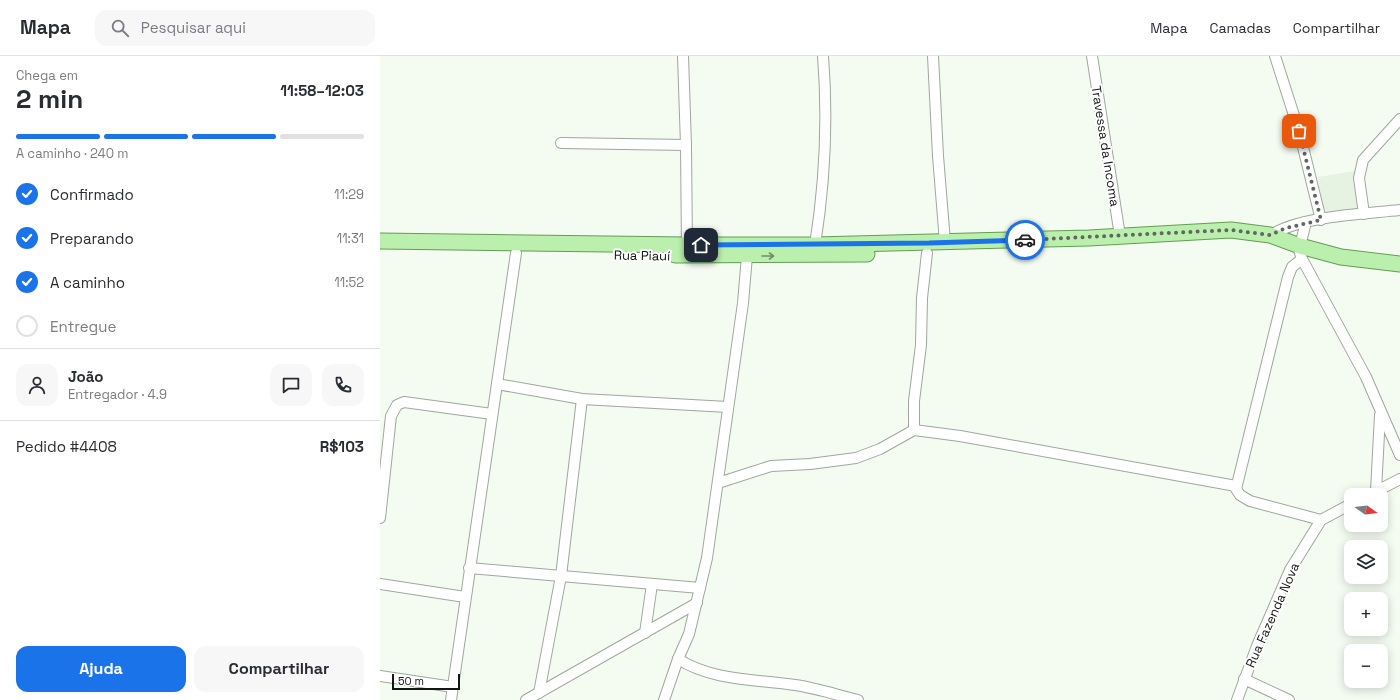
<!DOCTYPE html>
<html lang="pt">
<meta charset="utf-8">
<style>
:root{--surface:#fff;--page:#f7f7f7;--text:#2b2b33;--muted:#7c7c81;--line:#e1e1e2;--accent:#1a73e8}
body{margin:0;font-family:"Space Grotesk",sans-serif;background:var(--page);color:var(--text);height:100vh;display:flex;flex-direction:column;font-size:15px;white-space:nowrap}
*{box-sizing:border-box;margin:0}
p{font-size:13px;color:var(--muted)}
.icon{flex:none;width:22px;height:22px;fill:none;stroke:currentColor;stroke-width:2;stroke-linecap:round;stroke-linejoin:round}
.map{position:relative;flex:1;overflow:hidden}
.side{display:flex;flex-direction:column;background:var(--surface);width:380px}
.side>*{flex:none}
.needle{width:26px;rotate:104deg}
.buttons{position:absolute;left:964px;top:432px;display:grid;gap:8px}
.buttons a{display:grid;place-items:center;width:44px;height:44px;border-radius:8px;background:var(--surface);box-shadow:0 2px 10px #0003;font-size:20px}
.scale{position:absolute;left:12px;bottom:10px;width:68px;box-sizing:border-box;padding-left:4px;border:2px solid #141613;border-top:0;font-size:11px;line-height:14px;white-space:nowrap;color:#141613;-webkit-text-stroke:3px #fff;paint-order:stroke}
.pin{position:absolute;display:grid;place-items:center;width:34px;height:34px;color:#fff;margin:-17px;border-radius:8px;box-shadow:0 2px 6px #0006}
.courier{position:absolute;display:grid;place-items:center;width:40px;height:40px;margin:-20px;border:3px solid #1a73e8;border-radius:50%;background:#fff;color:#222;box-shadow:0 1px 5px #0007}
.overview em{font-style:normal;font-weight:700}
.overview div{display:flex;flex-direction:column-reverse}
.overview{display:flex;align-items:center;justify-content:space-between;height:68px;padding:0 16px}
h1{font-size:26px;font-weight:700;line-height:30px}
.bar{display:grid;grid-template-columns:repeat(4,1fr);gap:6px 4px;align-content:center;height:48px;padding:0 16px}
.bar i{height:5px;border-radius:3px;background:var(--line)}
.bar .on{background:var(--accent)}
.bar p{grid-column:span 4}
.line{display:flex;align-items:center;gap:10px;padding:0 16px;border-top:1px solid var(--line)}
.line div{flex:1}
.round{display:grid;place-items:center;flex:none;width:42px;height:42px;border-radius:12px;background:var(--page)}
ol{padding:0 16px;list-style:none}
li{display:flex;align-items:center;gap:12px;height:44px}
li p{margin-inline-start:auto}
li .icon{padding:4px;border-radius:50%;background:var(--accent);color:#fff;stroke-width:4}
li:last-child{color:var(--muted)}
li i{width:22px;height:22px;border:2px solid var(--line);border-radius:50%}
.action{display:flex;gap:8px;margin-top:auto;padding:8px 16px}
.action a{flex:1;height:46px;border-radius:12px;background:var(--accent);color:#fff;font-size:16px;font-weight:700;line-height:46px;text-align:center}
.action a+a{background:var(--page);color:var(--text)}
header{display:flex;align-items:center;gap:24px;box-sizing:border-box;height:56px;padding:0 20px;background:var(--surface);border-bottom:1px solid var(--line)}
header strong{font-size:19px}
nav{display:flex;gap:22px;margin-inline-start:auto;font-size:14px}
.search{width:280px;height:36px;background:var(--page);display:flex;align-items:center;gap:10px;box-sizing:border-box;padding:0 14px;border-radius:12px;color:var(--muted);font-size:15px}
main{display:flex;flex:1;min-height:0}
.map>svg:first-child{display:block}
.built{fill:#e6f3e3}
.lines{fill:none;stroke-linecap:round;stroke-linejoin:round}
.street-casing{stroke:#9fa79d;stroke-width:12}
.primary-casing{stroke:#639d54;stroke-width:17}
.street{stroke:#fff;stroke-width:10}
.primary{stroke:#bbefad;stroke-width:15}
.oneway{stroke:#708d68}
.done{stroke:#626661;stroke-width:4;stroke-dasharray:0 7.2}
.route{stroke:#1a73e8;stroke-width:5}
.labels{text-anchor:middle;stroke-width:4;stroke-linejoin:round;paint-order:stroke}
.street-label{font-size:13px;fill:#141613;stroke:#fff}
</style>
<header>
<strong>Mapa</strong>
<div class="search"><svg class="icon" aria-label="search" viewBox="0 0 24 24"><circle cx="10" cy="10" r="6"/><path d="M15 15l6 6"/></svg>Pesquisar aqui</div>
<nav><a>Mapa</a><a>Camadas</a><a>Compartilhar</a></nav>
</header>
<main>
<section class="side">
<div class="overview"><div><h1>2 min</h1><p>Chega em</p></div><em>11:58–12:03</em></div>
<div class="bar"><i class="on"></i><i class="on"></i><i class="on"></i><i></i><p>A caminho · 240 m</p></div>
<ol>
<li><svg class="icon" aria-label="check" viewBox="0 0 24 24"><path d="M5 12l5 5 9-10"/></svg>Confirmado<p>11:29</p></li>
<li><svg class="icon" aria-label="check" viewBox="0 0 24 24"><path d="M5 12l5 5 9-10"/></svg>Preparando<p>11:31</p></li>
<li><svg class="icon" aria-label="check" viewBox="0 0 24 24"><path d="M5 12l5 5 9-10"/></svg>A caminho<p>11:52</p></li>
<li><i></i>Entregue</li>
</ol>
<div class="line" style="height:72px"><a class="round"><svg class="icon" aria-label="person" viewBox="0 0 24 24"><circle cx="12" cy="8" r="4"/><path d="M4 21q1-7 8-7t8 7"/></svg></a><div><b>João</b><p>Entregador · 4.9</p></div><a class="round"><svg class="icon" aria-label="chat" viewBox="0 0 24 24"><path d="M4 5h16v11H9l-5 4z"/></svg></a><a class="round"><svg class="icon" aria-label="phone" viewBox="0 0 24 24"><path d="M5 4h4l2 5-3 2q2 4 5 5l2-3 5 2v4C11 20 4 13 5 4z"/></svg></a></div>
<div class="line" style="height:52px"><div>Pedido #4408</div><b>R$103</b></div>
<div class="action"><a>Ajuda</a><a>Compartilhar</a></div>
</section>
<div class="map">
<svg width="1020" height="644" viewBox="0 0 1020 644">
<rect width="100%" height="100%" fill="#f4fcf2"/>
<path class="built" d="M975,115L980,153L943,158L938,121Z"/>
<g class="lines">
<g class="street-casing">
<g id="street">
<path d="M303,0L306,89L307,194"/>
<path d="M553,0L558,100L565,186"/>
<path d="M712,0L740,180"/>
<path d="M895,0L919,75L941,164"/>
<path d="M181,87L306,89"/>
<path d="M984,158L979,122L983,104L1020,63"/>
<path d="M926,166L919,194L922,203L986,321L1020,399"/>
<path d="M888,181C917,160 984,158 1020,154"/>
<path d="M435,189C445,126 448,63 443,0"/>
<path d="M922,203L912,211L908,221L856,433L860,439L870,445L941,464"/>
<path d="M117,328L202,343L348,351"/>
<path d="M534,374V345L541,289L542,242L547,197"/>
<path d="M338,427L391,410L430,408L476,402L500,393L534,374L580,380L856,430"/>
<path d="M996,435L1000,359"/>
<path d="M989,439L1020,423"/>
<path d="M0,462L11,360L17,349L24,346L112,358"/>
<path d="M89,512L320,532"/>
<path d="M0,528L85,541"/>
<path d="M265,577L272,528"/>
<path d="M298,603C333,625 375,623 415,629C436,632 457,639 478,644"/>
<path d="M0,620L73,631"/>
<path d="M864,623L909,644"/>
<path d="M159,637L181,520L202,343"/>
<path d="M71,644L136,197"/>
<path d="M146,644L317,547"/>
<path d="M284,644L298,603L309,578L327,502L363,247L367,200"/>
<path d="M857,644L877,590L910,514L941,464L971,448"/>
</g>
</g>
<g class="primary-casing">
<g id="primary">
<path d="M0,185L307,189H435L709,182L851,174L890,179L920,190L961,201L1020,208"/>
<path d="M295,199L487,198"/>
</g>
</g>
<use href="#street" class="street"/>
<use href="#primary" class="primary"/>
</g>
<defs><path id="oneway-shaft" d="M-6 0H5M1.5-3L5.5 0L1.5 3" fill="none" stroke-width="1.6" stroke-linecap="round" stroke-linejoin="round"/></defs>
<use class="oneway" href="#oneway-shaft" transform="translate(388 200)"/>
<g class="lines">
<path class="done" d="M645,184L851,174L890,179L906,172L941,164L919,75"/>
<path class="route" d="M321,189L549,187L645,184"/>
</g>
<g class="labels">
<g class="street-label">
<text transform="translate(726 90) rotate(81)" y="5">Travessa da Incoma</text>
<text transform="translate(262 199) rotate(1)" y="5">Rua Piauí</text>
<text transform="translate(892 559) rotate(-66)" y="5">Rua Fazenda Nova</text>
</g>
</g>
</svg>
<div class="buttons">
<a><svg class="needle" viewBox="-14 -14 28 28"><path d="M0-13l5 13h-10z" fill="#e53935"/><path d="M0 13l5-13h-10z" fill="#7c7c81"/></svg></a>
<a><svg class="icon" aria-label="layers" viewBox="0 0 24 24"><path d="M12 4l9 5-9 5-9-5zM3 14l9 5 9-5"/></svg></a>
<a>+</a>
<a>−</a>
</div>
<div class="scale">50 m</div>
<div class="pin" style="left:919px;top:75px;background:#ea580c"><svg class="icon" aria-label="bag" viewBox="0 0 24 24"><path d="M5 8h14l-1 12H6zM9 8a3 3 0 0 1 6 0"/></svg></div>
<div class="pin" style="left:321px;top:189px;background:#1f2937"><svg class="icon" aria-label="home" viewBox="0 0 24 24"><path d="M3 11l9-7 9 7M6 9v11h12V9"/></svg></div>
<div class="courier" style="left:645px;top:184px"><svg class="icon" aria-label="car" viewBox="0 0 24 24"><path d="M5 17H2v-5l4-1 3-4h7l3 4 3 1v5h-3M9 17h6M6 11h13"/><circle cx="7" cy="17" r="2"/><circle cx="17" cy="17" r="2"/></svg></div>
</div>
</main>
